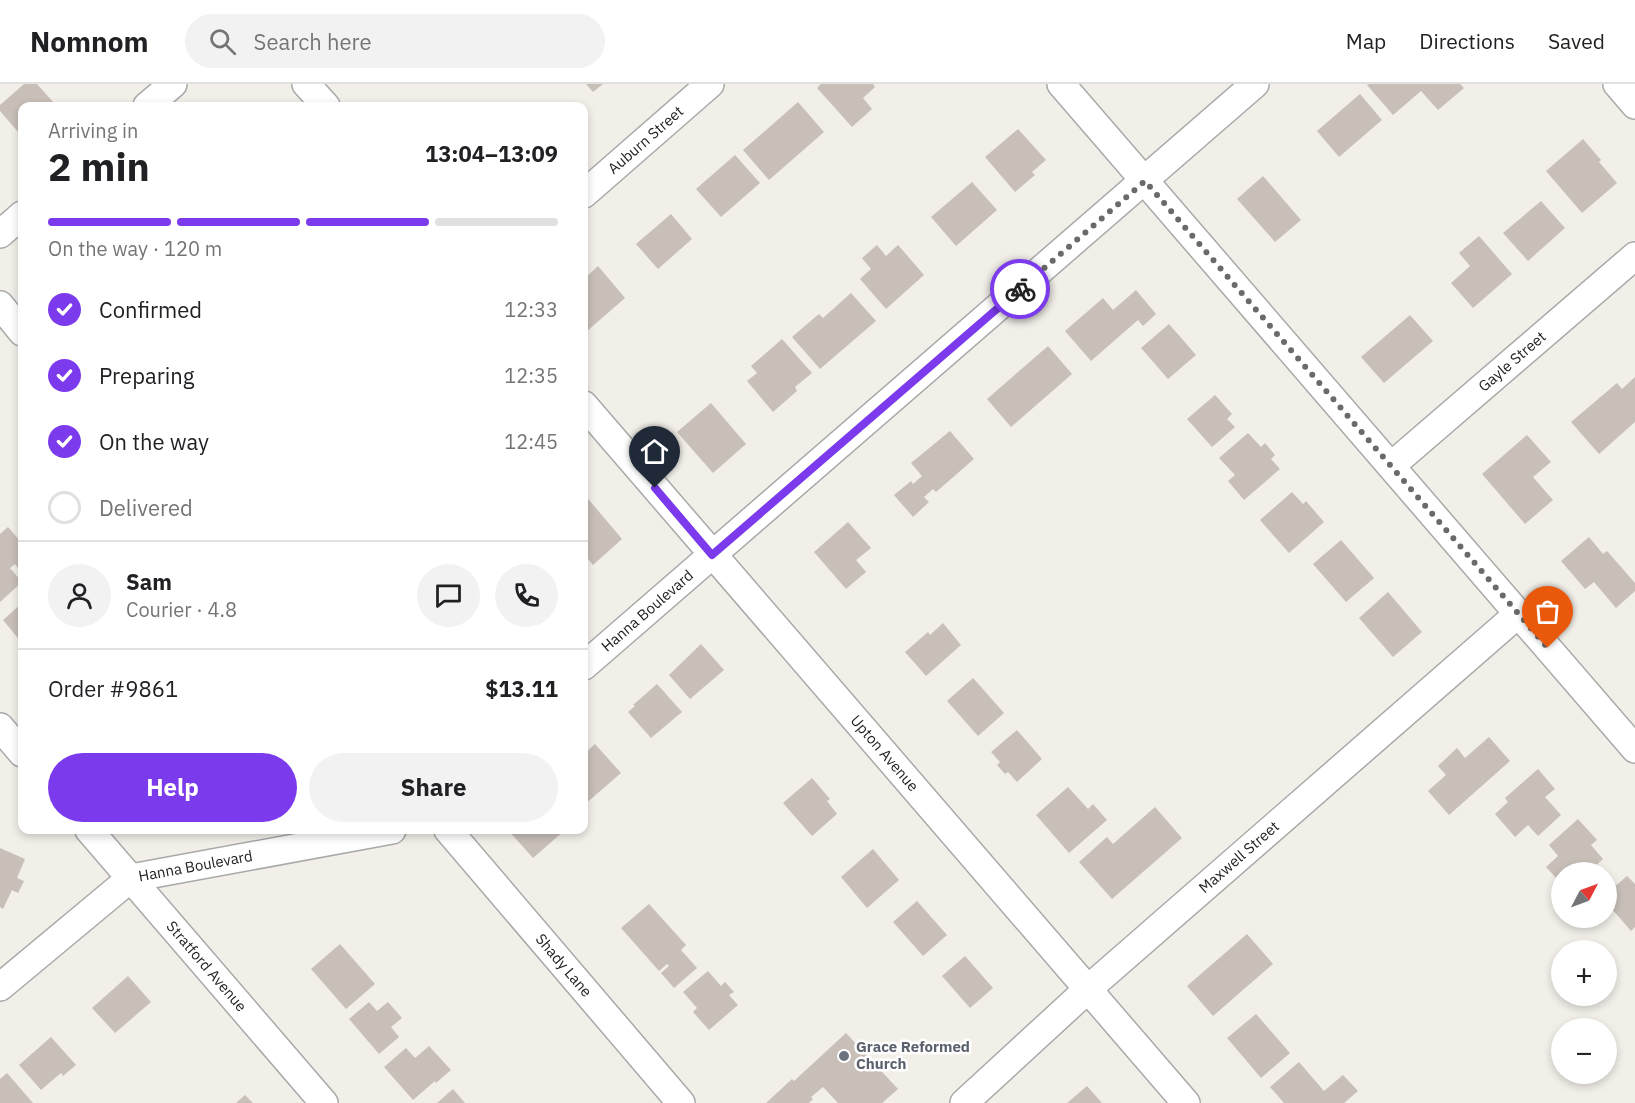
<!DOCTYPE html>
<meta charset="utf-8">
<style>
:root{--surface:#fff;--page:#f2f2f2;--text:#202124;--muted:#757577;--line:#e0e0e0;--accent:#7c3aed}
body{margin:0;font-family:"IBM Plex Sans",sans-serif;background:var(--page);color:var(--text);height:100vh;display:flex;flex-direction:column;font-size:22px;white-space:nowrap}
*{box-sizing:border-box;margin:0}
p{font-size:20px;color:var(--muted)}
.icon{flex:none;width:33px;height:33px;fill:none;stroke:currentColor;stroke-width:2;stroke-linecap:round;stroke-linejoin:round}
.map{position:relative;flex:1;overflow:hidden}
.drawer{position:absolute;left:18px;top:18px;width:570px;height:732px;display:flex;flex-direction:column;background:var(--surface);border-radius:12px;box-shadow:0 3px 9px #0003}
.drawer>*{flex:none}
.needle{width:39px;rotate:49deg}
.controls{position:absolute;left:1551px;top:778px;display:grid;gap:12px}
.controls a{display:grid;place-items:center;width:66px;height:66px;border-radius:50%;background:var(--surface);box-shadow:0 3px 9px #0003;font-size:30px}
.pin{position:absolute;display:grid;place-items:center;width:51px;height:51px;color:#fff;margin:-62px -26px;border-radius:50% 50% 50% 0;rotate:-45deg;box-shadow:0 0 6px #0007}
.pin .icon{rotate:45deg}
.courier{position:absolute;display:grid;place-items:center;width:60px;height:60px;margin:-30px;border:4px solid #7c3aed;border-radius:50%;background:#fff;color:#222;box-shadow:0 2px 8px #0007}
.headline em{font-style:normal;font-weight:800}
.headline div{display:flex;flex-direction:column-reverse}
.headline{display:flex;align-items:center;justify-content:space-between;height:102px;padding:0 30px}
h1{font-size:39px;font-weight:800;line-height:45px}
.bar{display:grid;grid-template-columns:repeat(4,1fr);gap:9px 6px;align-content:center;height:72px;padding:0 30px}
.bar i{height:8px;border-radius:4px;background:var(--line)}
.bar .on{background:var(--accent)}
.bar p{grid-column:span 4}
.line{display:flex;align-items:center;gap:15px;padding:0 30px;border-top:2px solid var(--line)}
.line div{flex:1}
.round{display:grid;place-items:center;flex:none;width:63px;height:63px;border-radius:32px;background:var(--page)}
ol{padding:0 30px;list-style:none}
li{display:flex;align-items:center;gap:18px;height:66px}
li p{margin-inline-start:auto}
li .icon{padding:6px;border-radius:50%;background:var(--accent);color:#fff;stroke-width:4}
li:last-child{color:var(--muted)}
li i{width:33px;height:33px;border:3px solid var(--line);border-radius:50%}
.cta{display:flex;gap:12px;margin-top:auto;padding:12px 30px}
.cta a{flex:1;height:69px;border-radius:36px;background:var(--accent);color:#fff;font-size:24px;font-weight:800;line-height:69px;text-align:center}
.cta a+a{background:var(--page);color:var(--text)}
header{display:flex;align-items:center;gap:36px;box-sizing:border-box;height:84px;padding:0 30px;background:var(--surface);border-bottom:2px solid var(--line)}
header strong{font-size:28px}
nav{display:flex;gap:33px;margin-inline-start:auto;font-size:21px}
.search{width:420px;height:54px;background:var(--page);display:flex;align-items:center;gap:15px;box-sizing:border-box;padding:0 21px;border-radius:33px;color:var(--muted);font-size:22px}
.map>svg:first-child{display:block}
.building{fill:#c7bfb8}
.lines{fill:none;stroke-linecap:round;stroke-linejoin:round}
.minor-casing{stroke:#a9a9a9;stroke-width:30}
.minor{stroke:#fff;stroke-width:27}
.done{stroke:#6b6a68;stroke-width:6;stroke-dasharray:0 10.8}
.route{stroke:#7c3aed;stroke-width:8}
.worship-dot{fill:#6b7280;stroke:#fff;stroke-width:2}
.labels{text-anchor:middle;stroke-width:5;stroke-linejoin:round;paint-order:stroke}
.street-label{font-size:15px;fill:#222;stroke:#fff}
.worship-label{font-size:15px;font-weight:bold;fill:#5b616d;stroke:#fff;text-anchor:start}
</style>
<header>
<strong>Nomnom</strong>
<div class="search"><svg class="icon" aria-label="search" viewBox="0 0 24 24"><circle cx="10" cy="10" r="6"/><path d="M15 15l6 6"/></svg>Search here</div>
<nav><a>Map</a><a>Directions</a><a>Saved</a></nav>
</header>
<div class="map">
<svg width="1635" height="1019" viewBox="0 0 1635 1019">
<rect width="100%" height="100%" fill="#f2efe9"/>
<g class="building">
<path d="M24,0H37L54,19L50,22H22V46L19,49L0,27V21Z"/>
<path d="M586,0H603L593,8Z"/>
<path d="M821,0H873L875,3L863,14L872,25L852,43L817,4Z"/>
<path d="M1369,0H1460L1464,4L1438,26L1421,7L1393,31L1367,1Z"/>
<path d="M1360,10L1382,36L1339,73L1317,47Z"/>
<path d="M798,18L824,48L769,96L743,66Z"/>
<path d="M1018,45L1046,76L1032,88L1035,91L1015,108L985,73Z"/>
<path d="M1583,55L1601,76L1599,78L1617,99L1582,129L1546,87Z"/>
<path d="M735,71L760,99L721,133L696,105Z"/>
<path d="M1263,92L1301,136L1275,158L1237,115Z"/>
<path d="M972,98L997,126L956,162L931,133Z"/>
<path d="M1541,117L1565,144L1528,177L1503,149Z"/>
<path d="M671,130L692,155L658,185L636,160Z"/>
<path d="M1479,152L1512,190L1473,224L1451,199L1470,182L1459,169Z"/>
<path d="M877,161L886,172L898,161L924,191L886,225L860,195L871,185L862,174Z"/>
<path d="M598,182L625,214L586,248L584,245V195Z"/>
<path d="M1136,206L1156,230L1143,242L1138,236L1091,277L1065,247L1103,214L1113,226Z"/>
<path d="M851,209L876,237L820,285L792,253L819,230L823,234Z"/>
<path d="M1410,231L1433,257L1384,299L1361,273Z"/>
<path d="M1169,240L1196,271L1168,295L1141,264Z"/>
<path d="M782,255L812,289L795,303L797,307L773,328L747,297L757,289L751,282Z"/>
<path d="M1048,262L1072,290L1011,343L987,315Z"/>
<path d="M1635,293V338L1599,370L1571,338L1617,299L1622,305Z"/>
<path d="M1215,311L1232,330L1227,335L1235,343L1212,363L1187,335Z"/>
<path d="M711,319L746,360L713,389L677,348Z"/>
<path d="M950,347L974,375L936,408L933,405L924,413L929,418L913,433L894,411L911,397L913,400L922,392L911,379Z"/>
<path d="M1248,349L1261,363L1265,359L1275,371L1271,375L1280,385L1244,416L1228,397L1235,391L1219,374Z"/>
<path d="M1527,351L1551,378L1533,393L1553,416L1525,440L1482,390Z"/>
<path d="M1292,408L1303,420L1306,417L1324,438L1289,469L1260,436Z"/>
<path d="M584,410L622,455L593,481L584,470Z"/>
<path d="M848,438L871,464L856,476L866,488L846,505L814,468Z"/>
<path d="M8,443L22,459V480L18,484L15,480L10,484L22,498L0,518V450Z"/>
<path d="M1589,453L1603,470L1607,467L1635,499V507L1616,524L1594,498L1585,505L1561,477Z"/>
<path d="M1341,456L1374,494L1346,518L1313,480Z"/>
<path d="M1388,508L1422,548L1393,573L1359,534Z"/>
<path d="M22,519V559L3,536Z"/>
<path d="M943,539L961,561L926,592L905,568L928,548L930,551Z"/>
<path d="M701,560L724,586L690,615L669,591Z"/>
<path d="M973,594L1004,629L978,652L947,617Z"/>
<path d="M657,600L682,628L651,654L628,628L635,622L633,621Z"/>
<path d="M1017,646L1042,675L1017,698L1008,688L1005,690L997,681L1000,678L991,668Z"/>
<path d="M1489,653L1510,677L1449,731L1428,707L1446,691L1438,682L1457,664L1465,674Z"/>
<path d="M595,660L621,689L584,721V670Z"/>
<path d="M1538,685L1555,705L1545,713L1561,731L1538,752L1528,741L1515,753L1495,730L1508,718L1505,714Z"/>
<path d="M812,694L830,715L827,717L837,730L812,752L783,719Z"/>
<path d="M1068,703L1088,725L1093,720L1107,736L1069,769L1036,731Z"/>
<path d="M1155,723L1182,754L1112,815L1079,778L1107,753L1113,760Z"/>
<path d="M1578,735L1597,756L1591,761L1603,775L1588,789H1573L1570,785L1566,789H1562V793L1558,796L1546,783L1558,772L1549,761Z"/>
<path d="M508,746H565L533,774Z"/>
<path d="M0,764L25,775L17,794L24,797L18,809L12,806L3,825L0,823Z"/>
<path d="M873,765L899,796L867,824L841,793Z"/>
<path d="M1627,792L1635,800V843L1631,847L1606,818V810Z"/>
<path d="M917,817L947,851L923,872L893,838Z"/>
<path d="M649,820L686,861L681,866L697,884L674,904L661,889L669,882L667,880L659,887L621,844Z"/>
<path d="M1247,850L1273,880L1213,932L1187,902Z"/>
<path d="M340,860L375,900L346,925L311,885Z"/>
<path d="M965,872L993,904L970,924L942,892Z"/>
<path d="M708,887L721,902L725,898L734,908L729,911L738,921L709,946L693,928L697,924L683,908Z"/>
<path d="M128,892L151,918L115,949L92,924Z"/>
<path d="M369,918L377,927L388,918L402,934L391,943L399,953L379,970L349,935Z"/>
<path d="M1256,930L1290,969L1261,994L1227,954Z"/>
<path d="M846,949L898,1005L882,1019H838L823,1003L811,1013L813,1015L809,1019H766L792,995L794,997Z"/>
<path d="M51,953L76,981L63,992L61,989L41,1006L19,981Z"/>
<path d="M429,962L451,986L436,999L435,997L413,1016L384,983L406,964L415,974Z"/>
<path d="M1299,978L1324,1007L1343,991L1358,1007L1344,1019H1284L1270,1003Z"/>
<path d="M7,989L33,1019H0V995Z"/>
<path d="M1087,1002L1102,1019H1067Z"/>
<path d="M453,1005L465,1019H437Z"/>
<path d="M245,1011L253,1019H236Z"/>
</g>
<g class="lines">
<g class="minor-casing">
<g id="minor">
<path d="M306,0L326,22"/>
<path d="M1061,0L1635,665"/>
<path d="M1617,0L1635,21"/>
<path d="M147,22L173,0"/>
<path id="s1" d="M584,110L710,0"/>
<path d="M0,150L22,131"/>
<path d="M0,221L22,248"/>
<path id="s2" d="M584,321L1186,1019"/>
<path id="s3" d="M1391,382L1635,172"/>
<path id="s4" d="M584,582L1255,0"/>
<path d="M0,643L22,669"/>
<path id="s5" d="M89,746L324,1019"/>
<path id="s6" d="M448,746L681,1019"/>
<path id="s7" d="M0,903L131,794L392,746"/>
<path id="s8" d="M964,1019L1088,905L1518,530"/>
</g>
</g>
<use href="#minor" class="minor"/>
</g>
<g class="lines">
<path class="done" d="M1020,205L1145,97L1548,564"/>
<path class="route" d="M655,404L712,471L1020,205"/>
</g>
<circle class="worship-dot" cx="844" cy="972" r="6"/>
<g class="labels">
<g class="street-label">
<text dy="5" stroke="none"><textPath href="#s1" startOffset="82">Auburn Street</textPath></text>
<text dy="5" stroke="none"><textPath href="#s3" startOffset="160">Gayle Street</textPath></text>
<text dy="5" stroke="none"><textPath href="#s4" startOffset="84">Hanna Boulevard</textPath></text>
<text dy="5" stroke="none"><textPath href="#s2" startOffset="460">Upton Avenue</textPath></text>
<text dy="5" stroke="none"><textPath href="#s8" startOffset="369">Maxwell Street</textPath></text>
<text dy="5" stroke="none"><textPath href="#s7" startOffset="236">Hanna Boulevard</textPath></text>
<text dy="5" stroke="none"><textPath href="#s5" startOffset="180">Stratford Avenue</textPath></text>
<text dy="5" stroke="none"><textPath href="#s6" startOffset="178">Shady Lane</textPath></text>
</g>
<g class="worship-label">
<text x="856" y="968">Grace Reformed<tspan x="856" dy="17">Church</tspan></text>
</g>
</g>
</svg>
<div class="controls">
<a><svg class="needle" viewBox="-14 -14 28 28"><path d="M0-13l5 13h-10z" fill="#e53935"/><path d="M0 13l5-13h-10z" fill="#757577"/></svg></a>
<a>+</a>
<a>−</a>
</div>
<div class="pin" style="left:1548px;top:564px;background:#ea580c"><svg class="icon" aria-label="bag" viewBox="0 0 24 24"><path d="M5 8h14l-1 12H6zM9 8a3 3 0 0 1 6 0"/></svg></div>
<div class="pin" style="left:655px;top:404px;background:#1f2937"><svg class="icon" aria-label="home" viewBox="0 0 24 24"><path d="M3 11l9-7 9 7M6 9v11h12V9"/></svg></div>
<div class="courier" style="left:1020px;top:205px"><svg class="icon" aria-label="bike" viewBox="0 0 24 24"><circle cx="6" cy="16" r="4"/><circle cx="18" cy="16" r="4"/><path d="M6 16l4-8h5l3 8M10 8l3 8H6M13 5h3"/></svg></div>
<section class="drawer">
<div class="headline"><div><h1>2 min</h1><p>Arriving in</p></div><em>13:04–13:09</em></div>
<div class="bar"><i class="on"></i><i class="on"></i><i class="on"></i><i></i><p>On the way · 120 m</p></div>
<ol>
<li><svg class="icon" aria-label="check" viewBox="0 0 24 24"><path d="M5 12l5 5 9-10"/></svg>Confirmed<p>12:33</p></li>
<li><svg class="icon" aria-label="check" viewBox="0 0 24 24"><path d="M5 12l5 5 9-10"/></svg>Preparing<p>12:35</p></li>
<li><svg class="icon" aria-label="check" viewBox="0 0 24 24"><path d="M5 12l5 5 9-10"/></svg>On the way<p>12:45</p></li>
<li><i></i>Delivered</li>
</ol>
<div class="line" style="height:108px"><a class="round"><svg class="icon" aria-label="person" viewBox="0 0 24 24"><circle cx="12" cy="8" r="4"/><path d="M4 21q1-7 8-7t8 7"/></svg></a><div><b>Sam</b><p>Courier · 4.8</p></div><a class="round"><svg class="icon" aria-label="chat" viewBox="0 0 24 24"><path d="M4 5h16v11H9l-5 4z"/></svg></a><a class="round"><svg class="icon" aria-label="phone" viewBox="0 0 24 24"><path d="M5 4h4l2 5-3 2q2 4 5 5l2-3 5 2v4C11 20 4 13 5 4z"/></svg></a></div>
<div class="line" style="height:78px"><div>Order #9861</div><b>$13.11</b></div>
<div class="cta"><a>Help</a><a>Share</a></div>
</section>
</div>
